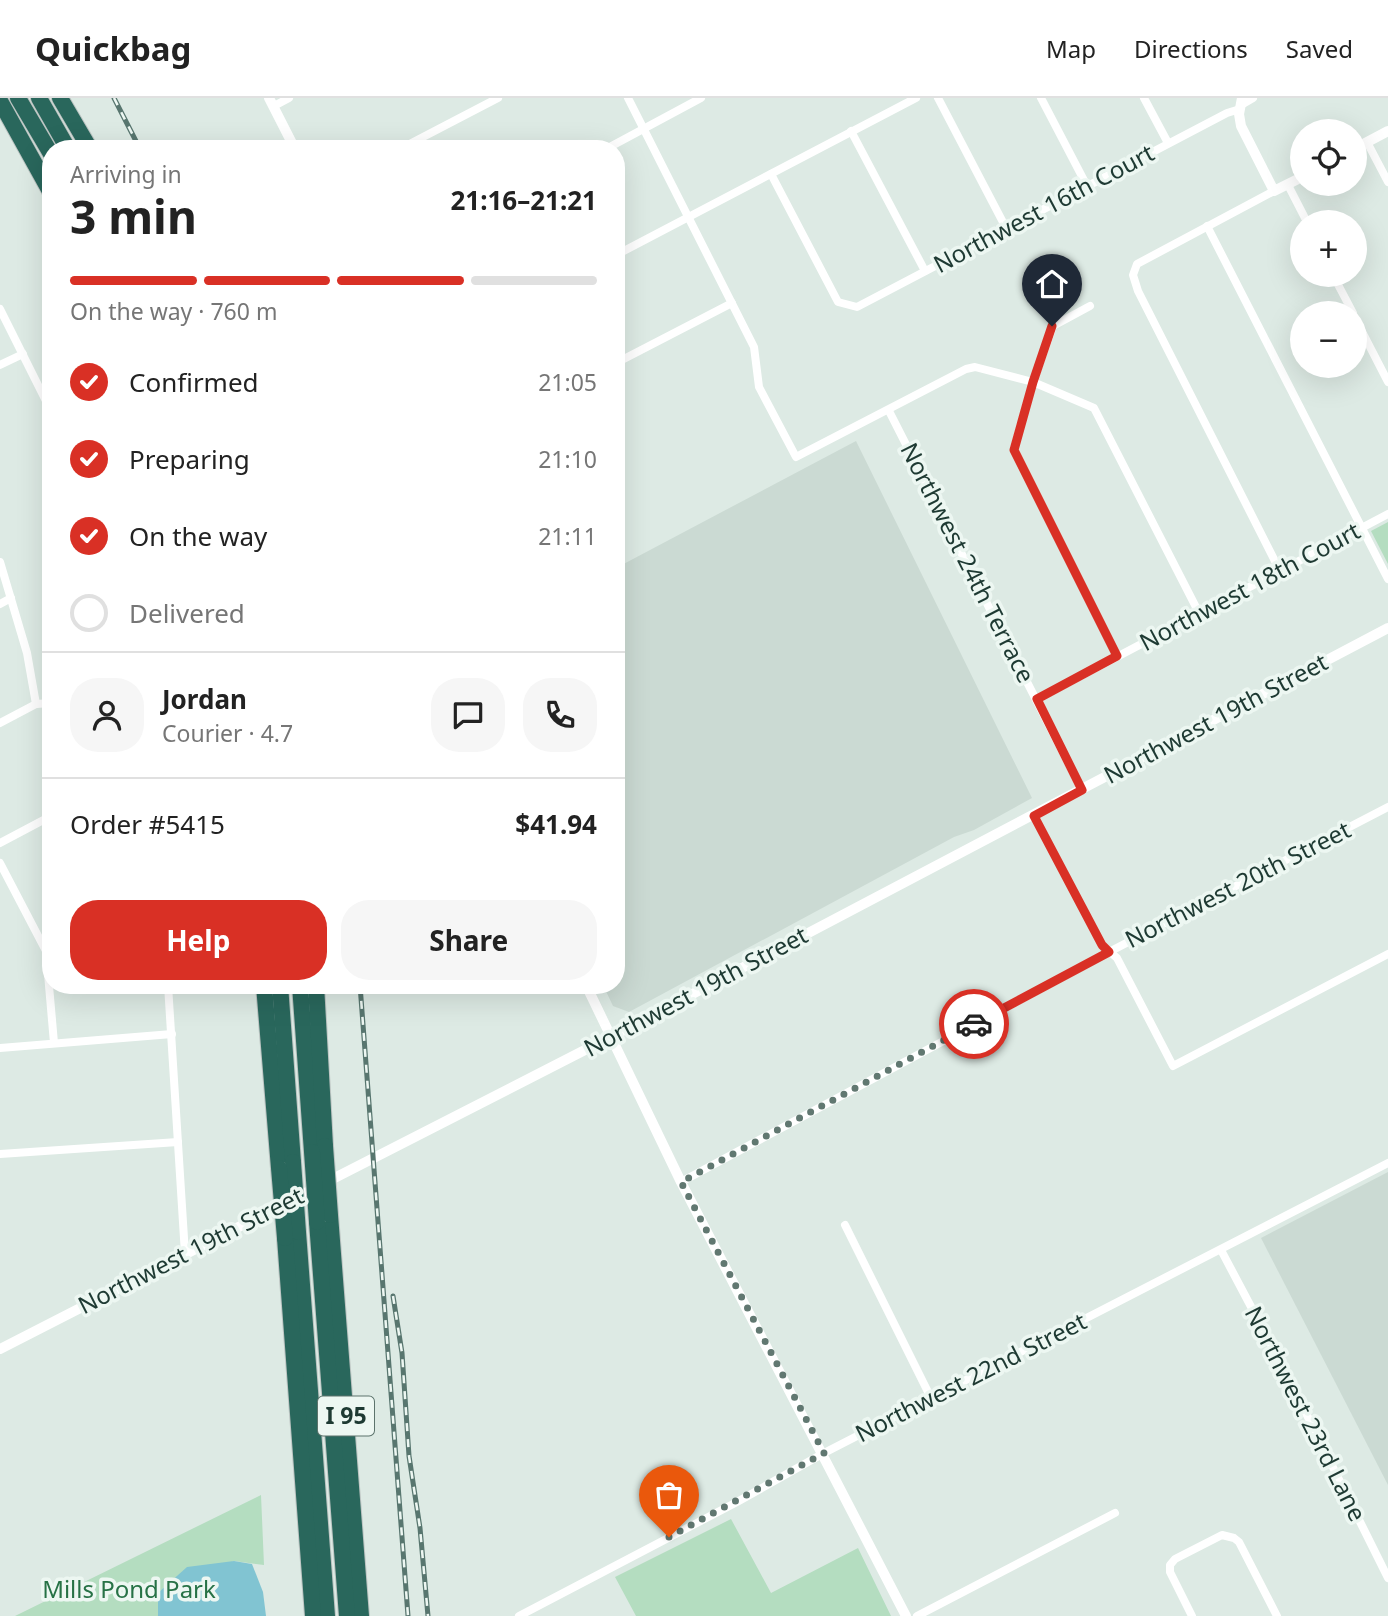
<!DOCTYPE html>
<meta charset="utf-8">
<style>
:root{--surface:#fff;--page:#f6f6f6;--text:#222;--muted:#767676;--line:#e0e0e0;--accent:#d93025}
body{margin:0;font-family:"Noto Sans",sans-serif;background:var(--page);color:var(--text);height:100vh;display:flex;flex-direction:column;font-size:26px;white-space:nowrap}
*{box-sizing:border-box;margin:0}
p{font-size:23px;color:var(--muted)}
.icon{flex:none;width:38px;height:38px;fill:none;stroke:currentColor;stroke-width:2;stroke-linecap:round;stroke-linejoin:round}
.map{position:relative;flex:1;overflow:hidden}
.side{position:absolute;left:42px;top:42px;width:583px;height:854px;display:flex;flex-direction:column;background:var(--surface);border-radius:28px;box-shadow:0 7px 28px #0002}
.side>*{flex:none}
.controls{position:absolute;left:1290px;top:21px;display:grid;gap:14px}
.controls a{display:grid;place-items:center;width:77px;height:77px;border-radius:50%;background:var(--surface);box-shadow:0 7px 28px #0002;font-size:35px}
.pin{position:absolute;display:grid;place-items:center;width:60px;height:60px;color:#fff;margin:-72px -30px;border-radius:50% 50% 50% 0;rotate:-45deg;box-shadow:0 0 7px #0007}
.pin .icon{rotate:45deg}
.courier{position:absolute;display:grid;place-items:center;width:70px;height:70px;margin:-35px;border:5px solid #d93025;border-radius:50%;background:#fff;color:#222;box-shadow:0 2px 9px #0007}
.overview em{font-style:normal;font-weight:700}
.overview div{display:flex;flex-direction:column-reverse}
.overview{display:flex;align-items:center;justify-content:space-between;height:119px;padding:0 28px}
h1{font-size:46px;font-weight:700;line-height:52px}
.bar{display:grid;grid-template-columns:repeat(4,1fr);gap:10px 7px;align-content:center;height:84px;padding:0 28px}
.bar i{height:9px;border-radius:5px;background:var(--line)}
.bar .current{background:var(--accent)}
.bar p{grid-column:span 4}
.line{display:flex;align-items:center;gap:18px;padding:0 28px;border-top:2px solid var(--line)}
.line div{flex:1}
.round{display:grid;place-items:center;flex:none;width:74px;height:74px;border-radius:28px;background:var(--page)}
ol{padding:0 28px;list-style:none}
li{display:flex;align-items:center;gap:21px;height:77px}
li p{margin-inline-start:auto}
li .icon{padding:7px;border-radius:50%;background:var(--accent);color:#fff;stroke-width:4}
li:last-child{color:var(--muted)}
li i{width:38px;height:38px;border:4px solid var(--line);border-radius:50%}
.primary-button{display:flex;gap:14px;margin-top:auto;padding:14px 28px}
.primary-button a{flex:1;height:80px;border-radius:28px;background:var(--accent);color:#fff;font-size:28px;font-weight:700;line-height:80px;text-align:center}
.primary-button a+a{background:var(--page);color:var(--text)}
header{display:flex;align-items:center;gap:42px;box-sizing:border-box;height:98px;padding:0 35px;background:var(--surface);border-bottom:2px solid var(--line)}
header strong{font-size:33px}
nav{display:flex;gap:38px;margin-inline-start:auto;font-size:24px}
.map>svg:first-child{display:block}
.built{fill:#cbdad3}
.green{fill:#b4ddc0}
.water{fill:#81c4d2}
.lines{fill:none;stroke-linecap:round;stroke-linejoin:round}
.motorway-casing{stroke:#bcc4c2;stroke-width:18}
.minor{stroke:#fff;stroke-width:8}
.tertiary{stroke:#fff;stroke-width:10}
.motorway{stroke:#29675c;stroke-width:16}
.rail-casing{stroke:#58766f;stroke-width:5}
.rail{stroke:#edf7f2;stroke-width:2.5;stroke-dasharray:8;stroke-linecap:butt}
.motorway-bridge-casing{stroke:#bcc4c2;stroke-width:18;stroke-linecap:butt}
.motorway-bridge{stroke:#29675c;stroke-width:16}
.done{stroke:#617871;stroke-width:7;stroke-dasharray:0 12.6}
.route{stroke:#d93025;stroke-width:9}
.labels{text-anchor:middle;stroke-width:7;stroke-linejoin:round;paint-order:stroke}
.shield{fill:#edf7f2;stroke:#5c736c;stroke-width:2}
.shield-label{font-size:23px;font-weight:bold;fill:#1e3a33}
.street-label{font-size:24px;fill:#1e3a33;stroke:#edf7f2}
.park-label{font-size:24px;fill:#277246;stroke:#edf7f2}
</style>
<header>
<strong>Quickbag</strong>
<nav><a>Map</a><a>Directions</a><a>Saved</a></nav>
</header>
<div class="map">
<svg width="1388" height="1518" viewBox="0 0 1388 1518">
<rect width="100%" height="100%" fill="#ddeae4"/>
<g class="built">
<path d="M856,343L1032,700L974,732L954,739L629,914L613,908L603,887H616V470Z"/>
<path d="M1388,1074V1387L1261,1140Z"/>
</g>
<g class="green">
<path d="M1388,424V466L1371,433Z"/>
<path d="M261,1397L264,1467L234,1463L158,1495V1518H15Z"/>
<path d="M731,1421L771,1495L858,1450L891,1518H636L615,1479Z"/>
</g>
<path class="water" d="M234,1463L252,1466L263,1494L266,1518H158V1495L187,1469Z"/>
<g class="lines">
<g class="motorway-casing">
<g id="motorway">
<path d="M18,0L51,56"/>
<path d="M39,0L68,51"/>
<path d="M60,0L90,51"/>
<path d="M0,3L51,95"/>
<path d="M264,887L279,1070"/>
<path d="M280,887L293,1064"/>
<path d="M300,887L312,1054"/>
<path d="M316,887L325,1048"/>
<path d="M330,1117L361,1518"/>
<path d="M317,1124L347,1518"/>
<path d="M298,1134L327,1518"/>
<path d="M285,1140L313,1518"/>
</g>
</g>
<g class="minor">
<path d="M628,0L754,249L759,289L796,359L966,271L975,269L1033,284L1094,310L1199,515"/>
<path d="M938,0L1006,130"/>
<path d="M1041,0L1087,88"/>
<path d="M1144,0L1168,45"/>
<path d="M1241,7L1253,0"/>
<path d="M274,8L289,0"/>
<path d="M851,33L925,173"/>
<path d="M1367,44L1388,84"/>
<path d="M400,51L498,0"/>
<path d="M606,51L701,0"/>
<path d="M771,76L838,204L857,209L1227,15L1240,11"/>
<path d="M1288,87L1307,124"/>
<path d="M1274,93L1137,166L1133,177L1138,193L1280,473"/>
<path d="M1207,128L1388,481"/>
<path d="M616,157L916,0"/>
<path d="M1333,177L1353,215"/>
<path d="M1090,208L1053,228L1033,284L1014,351L1117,558"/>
<path d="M0,211L51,313"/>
<path d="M1354,218L1388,284"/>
<path d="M616,265L732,205"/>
<path d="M0,267L23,256"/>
<path d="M889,313L1082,692"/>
<path d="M0,464L27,555L36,606"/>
<path d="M0,506L11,500"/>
<path d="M1037,601L1388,416"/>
<path d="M0,625L36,606L51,605"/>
<path d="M1034,718L1102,847L1117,860L1173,968L1388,856"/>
<path d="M0,745L51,718"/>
<path d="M0,765L46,853L54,945"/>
<path d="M168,887L185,1156"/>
<path d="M0,950L172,936"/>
<path d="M0,1056L178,1044"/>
<path d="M681,1084L1109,854L1388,709"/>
<path d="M845,1127L931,1300"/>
<path d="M1221,1152L1285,1273L1388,1480"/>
<path d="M519,1518L737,1404L824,1355L1388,1065"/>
<path d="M917,1518L1115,1415"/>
<path d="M1192,1518L1170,1474V1467L1175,1461L1222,1437L1234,1440L1239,1444L1277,1518"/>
</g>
<g class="tertiary">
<path d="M269,0L295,51"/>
<path d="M1242,0L1239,16L1241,28L1274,93L1302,79"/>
<path d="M1354,51L1388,33"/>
<path d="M586,887L681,1084L906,1518"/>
<path d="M0,1251L622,933L1388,530"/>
</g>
<use href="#motorway" class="motorway"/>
<g class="rail-casing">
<g id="rail">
<path d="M114,0L140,51"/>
<path d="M360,887L408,1518"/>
<path d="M393,1198L402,1255L409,1358L420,1430L428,1518"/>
</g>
</g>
<use href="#rail" class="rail"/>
<g class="motorway-bridge-casing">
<g id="motorway-bridge">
<path d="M325,1048L330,1117"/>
<path d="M312,1054L317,1124"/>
<path d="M293,1064L298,1134"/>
<path d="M279,1070L285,1140"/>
</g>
</g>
<use href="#motorway-bridge" class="motorway-bridge"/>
</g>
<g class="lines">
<path class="done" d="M669,1439L824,1355L681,1084L974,926"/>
<path class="route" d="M974,926L1109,854L1102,847L1034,718L1082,692L1037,601L1117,558L1014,352L1033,284L1052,228"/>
</g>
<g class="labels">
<rect class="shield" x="318" y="1298.5" width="56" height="39" rx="5"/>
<g class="shield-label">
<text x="346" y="1326">I 95</text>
</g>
<g class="street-label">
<text transform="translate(1044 111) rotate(-28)" y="8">Northwest 16th Court</text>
<text transform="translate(967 465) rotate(63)" y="8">Northwest 24th Terrace</text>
<text transform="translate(1250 489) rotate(-28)" y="8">Northwest 18th Court</text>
<text transform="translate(1216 621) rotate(-28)" y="8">Northwest 19th Street</text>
<text transform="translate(1238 787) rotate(-27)" y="8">Northwest 20th Street</text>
<text transform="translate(696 894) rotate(-28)" y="8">Northwest 19th Street</text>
<text transform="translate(191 1153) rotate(-27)" y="8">Northwest 19th Street</text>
<text transform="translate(971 1280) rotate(-27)" y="8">Northwest 22nd Street</text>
<text transform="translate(1305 1316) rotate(63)" y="8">Northwest 23rd Lane</text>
</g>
<g class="park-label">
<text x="129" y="1500">Mills Pond Park</text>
</g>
</g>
</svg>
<div class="controls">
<a><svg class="icon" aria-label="locate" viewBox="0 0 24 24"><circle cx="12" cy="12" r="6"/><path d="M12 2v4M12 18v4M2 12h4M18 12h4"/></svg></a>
<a>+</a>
<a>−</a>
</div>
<div class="pin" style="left:669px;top:1439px;background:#ea580c"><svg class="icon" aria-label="bag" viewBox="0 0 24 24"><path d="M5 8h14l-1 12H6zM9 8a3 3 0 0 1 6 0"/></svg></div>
<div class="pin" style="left:1052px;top:228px;background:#1f2937"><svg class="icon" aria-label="home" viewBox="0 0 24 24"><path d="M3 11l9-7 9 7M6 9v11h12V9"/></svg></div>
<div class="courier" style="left:974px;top:926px"><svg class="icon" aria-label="car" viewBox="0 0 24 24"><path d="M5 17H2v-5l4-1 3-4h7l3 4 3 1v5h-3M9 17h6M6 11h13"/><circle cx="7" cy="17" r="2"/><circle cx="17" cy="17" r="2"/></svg></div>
<section class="side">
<div class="overview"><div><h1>3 min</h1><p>Arriving in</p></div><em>21:16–21:21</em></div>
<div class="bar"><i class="current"></i><i class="current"></i><i class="current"></i><i></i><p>On the way · 760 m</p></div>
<ol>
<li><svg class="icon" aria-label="check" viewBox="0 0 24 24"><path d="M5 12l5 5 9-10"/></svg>Confirmed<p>21:05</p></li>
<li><svg class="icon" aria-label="check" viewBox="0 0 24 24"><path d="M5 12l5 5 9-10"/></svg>Preparing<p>21:10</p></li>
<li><svg class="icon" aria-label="check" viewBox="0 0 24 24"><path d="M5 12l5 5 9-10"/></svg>On the way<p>21:11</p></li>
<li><i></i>Delivered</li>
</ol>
<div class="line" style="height:126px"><a class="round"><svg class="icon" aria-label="person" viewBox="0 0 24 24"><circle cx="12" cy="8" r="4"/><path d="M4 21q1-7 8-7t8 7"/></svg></a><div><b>Jordan</b><p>Courier · 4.7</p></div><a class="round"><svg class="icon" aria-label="chat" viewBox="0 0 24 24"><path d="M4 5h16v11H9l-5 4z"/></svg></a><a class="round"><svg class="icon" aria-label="phone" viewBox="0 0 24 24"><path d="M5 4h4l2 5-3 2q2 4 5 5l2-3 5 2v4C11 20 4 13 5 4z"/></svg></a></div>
<div class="line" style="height:91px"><div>Order #5415</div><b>$41.94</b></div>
<div class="primary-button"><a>Help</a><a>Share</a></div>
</section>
</div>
